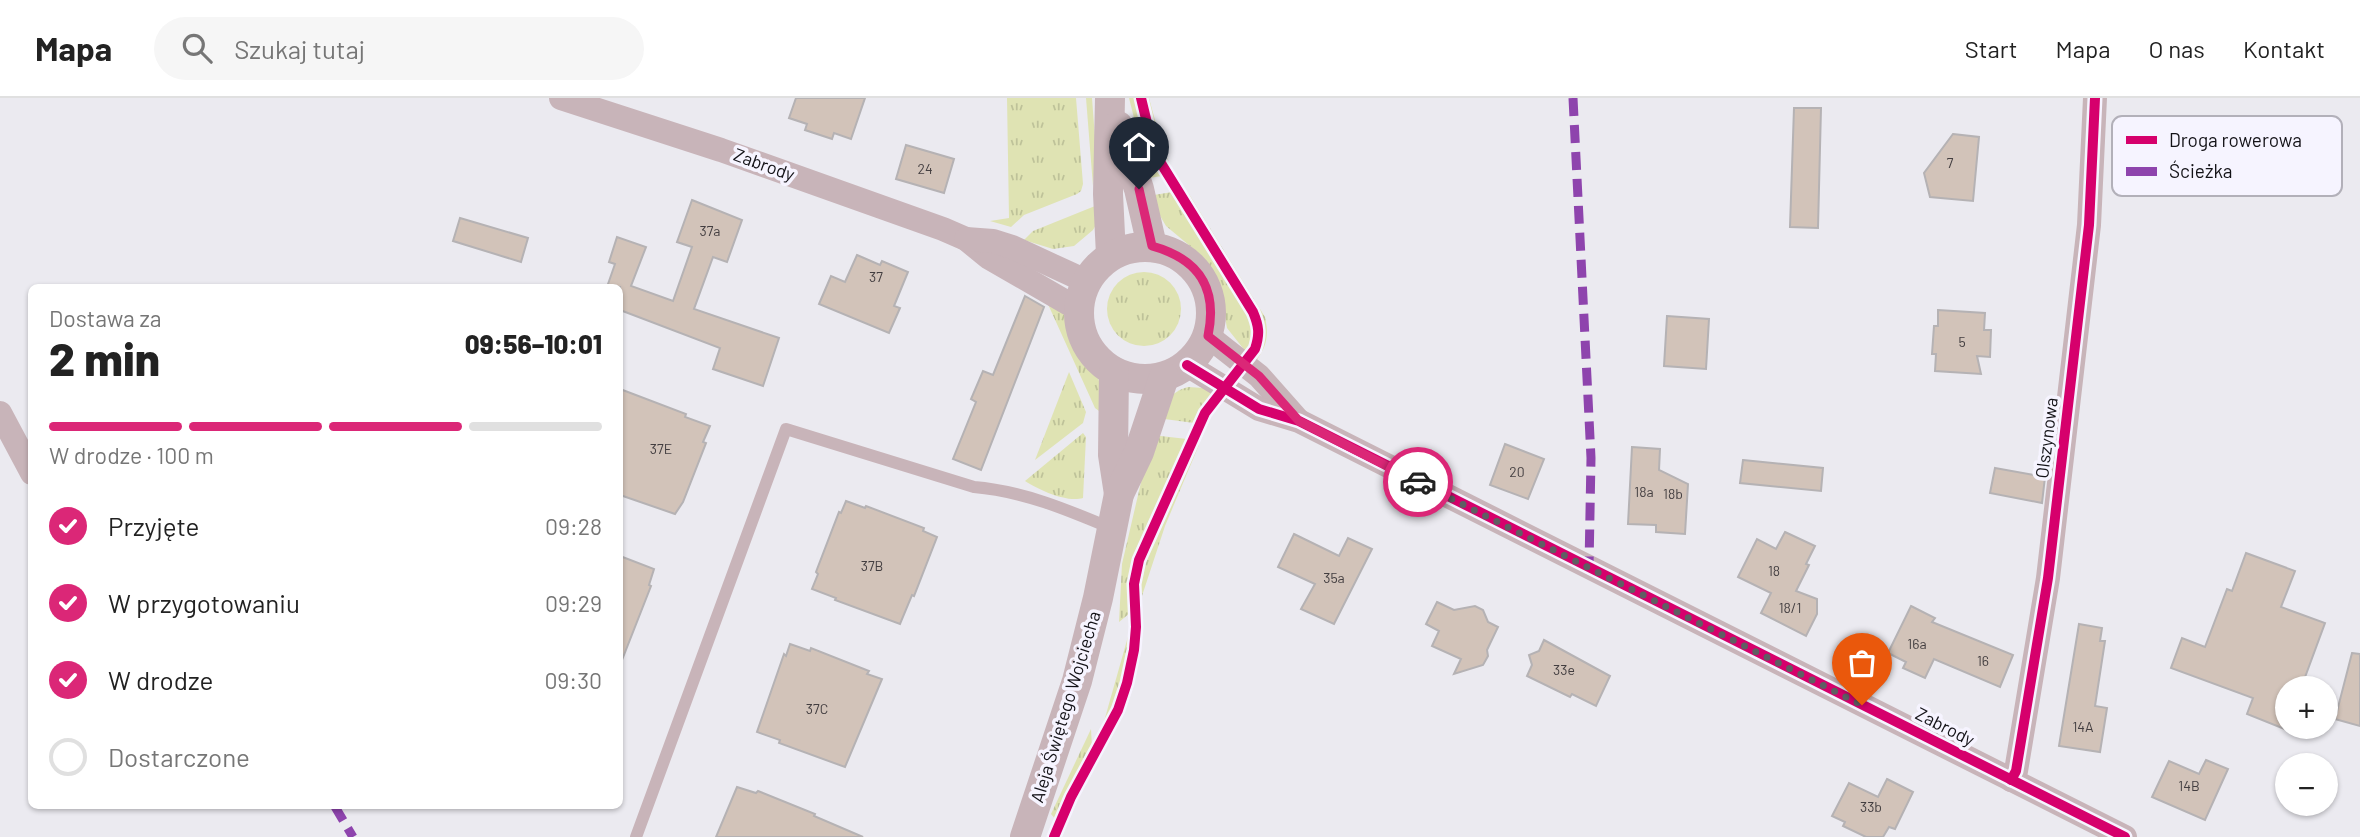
<!DOCTYPE html>
<html lang="pl">
<meta charset="utf-8">
<style>
:root{--surface:#fff;--page:#f6f6f6;--text:#222;--muted:#767676;--line:#e0e0e0;--accent:#db2777}
body{margin:0;font-family:Barlow,sans-serif;background:var(--page);color:var(--text);height:100vh;display:flex;flex-direction:column;font-size:26px;white-space:nowrap}
*{box-sizing:border-box;margin:0}
p{font-size:23px;color:var(--muted)}
.icon{flex:none;width:38px;height:38px;fill:none;stroke:currentColor;stroke-width:2;stroke-linecap:round;stroke-linejoin:round}
.map{position:relative;flex:1;overflow:hidden}
.sheet{position:absolute;left:28px;top:186px;width:595px;height:525px;display:flex;flex-direction:column;background:var(--surface);border-radius:10px;box-shadow:0 2px 5px #0004}
.sheet>*{flex:none}
.controls{position:absolute;left:2275px;top:578px;display:grid;gap:14px}
.controls a{display:grid;place-items:center;width:63px;height:63px;border-radius:50%;background:var(--surface);box-shadow:0 2px 5px #0004;font-size:35px}
.pin{position:absolute;display:grid;place-items:center;width:60px;height:60px;color:#fff;margin:-72px -30px;border-radius:50% 50% 50% 0;rotate:-45deg;box-shadow:0 0 7px #0007}
.pin .icon{rotate:45deg}
.courier{position:absolute;display:grid;place-items:center;width:70px;height:70px;margin:-35px;border:5px solid #db2777;border-radius:50%;background:#fff;color:#222;box-shadow:0 2px 9px #0007}
.overview em{font-style:normal;font-weight:800}
.overview div{display:flex;flex-direction:column-reverse}
.overview{display:flex;align-items:center;justify-content:space-between;height:119px;padding:0 21px}
h1{font-size:46px;font-weight:800;line-height:52px}
.bar{display:grid;grid-template-columns:repeat(4,1fr);gap:10px 7px;align-content:center;height:84px;padding:0 21px}
.bar i{height:9px;border-radius:5px;background:var(--line)}
.bar .active{background:var(--accent)}
.bar p{grid-column:span 4}
ol{padding:0 21px;list-style:none}
li{display:flex;align-items:center;gap:21px;height:77px}
li p{margin-inline-start:auto}
li .icon{padding:7px;border-radius:50%;background:var(--accent);color:#fff;stroke-width:4}
li:last-child{color:var(--muted)}
li i{width:38px;height:38px;border:4px solid var(--line);border-radius:50%}
header{display:flex;align-items:center;gap:42px;box-sizing:border-box;height:98px;padding:0 35px;background:var(--surface);border-bottom:2px solid var(--line)}
header strong{font-size:33px}
nav{display:flex;gap:38px;margin-inline-start:auto;font-size:24px}
.search{width:490px;height:63px;background:var(--page);display:flex;align-items:center;gap:18px;box-sizing:border-box;padding:0 24px;border-radius:38px;color:var(--muted);font-size:26px}
.map>svg:first-child{display:block}
.grass{fill:url(#grass-tufts)}
.building{fill:#d2c3b9;stroke:#b5b2b4;stroke-width:2}
.lines{fill:none;stroke-linecap:round;stroke-linejoin:round}
.service{stroke:#c8b4b9;stroke-width:12}
.minor{stroke:#c8b4b9;stroke-width:24}
.tertiary{stroke:#c8b4b9;stroke-width:30}
.quiet{stroke:#8e44ad;stroke-width:9;stroke-dasharray:18 9;stroke-linecap:butt}
.cycleway-casing{stroke:#f6f4ff;stroke-width:15}
.cycleway{stroke:#d6006c;stroke-width:10}
.done{stroke:#5f5e63;stroke-width:7;stroke-dasharray:0 12.6}
.route{stroke:#db2777;stroke-width:9}
.labels{text-anchor:middle;stroke-width:7;stroke-linejoin:round;paint-order:stroke}
.number-label{font-size:14px;fill:#433e40}
.street-label{font-size:18px;fill:#131217;stroke:#f6f4ff}
.key{fill:#f6f4ff;stroke:#b2b0b9;stroke-width:2}
.key-label{font-size:19px;fill:#131217}
</style>
<header>
<strong>Mapa</strong>
<div class="search"><svg class="icon" aria-label="search" viewBox="0 0 24 24"><circle cx="10" cy="10" r="6"/><path d="M15 15l6 6"/></svg>Szukaj tutaj</div>
<nav><a>Start</a><a>Mapa</a><a>O nas</a><a>Kontakt</a></nav>
</header>
<div class="map">
<svg width="2360" height="739" viewBox="0 0 2360 739">
<defs>
<pattern id="grass-tufts" width="24" height="20" patternUnits="userSpaceOnUse" patternTransform="scale(1.75)"><rect width="24" height="20" fill="#dfe3b3"/><path d="M3 7l-1-3M5 7V3M7 7l1-3M15 17l-1-3M17 17v-4M19 17l1-3" fill="none" stroke="#bec299"/></pattern>
</defs>
<rect width="100%" height="100%" fill="#ebeaf0"/>
<g class="grass">
<path d="M1007,0H1076L1083,86L1081,93L1077,96L1024,117L1011,129L990,123L1009,120Z"/>
<path d="M1086,0H1092L1096,53L1093,88Z"/>
<path d="M1129,0H1135L1148,52L1162,78L1149,80Z"/>
<path d="M1145,0H1149L1163,52L1172,70V76L1159,53Z"/>
<path d="M1182,93L1189,96L1265,219C1269,237 1267,248 1256,263L1253,260C1264,247 1266,233 1260,217Z"/>
<path d="M1172,94L1252,224C1255,235 1254,245 1246,254L1227,230L1219,187L1211,171L1202,158L1166,128L1159,116L1154,97Z"/>
<path d="M1100,106L1097,125L1093,132L1074,148L1053,151L1024,142L1033,133Z"/>
<circle cx="1144" cy="211" r="37"/>
<path d="M1047,204L1064,216L1077,251L1098,280L1101,289L1099,313L1095,310Z"/>
<path d="M1069,274L1086,314L1083,325L1035,362Z"/>
<path d="M1188,289L1203,290L1214,294L1194,325L1157,320C1164,304 1171,294 1188,289Z"/>
<path d="M1083,335L1086,339L1083,400C1067,405 1039,392 1025,383Z"/>
<path d="M1152,337L1187,341C1163,397 1128,453 1130,515L1119,524L1122,466Z"/>
<path d="M1196,344L1199,347L1165,428L1139,507L1141,481L1146,461Z"/>
<path d="M1131,528C1132,565 1118,601 1101,634Z"/>
<path d="M1091,631L1092,649L1056,722L1051,716Z"/>
</g>
<g class="building">
<path d="M796,0H865L851,41L834,35L832,41L805,32L807,26L789,20Z"/>
<path d="M1794,10H1821L1818,130L1790,129Z"/>
<path d="M1953,36L1979,39L1973,103L1930,99L1924,75Z"/>
<path d="M906,47L954,61L944,95L896,81Z"/>
<path d="M692,102L742,122L727,164L713,159L694,211L779,240L763,288L713,271L720,250L620,212V189H607L615,166L609,164L617,139L646,149L631,188L673,203L692,149L677,144Z"/>
<path d="M460,120L528,140L521,164L453,143Z"/>
<path d="M857,157L880,167L882,163L908,174L894,208L900,210L889,235L819,206L831,178L845,184Z"/>
<path d="M1025,198L1044,209L981,372L953,361L976,304L971,301L983,273L993,277Z"/>
<path d="M1938,212L1985,215L1984,232H1991L1990,259L1977,258L1981,276L1935,273L1936,256H1932L1934,228H1938Z"/>
<path d="M1667,218L1709,221L1706,271L1664,268Z"/>
<path d="M620,291L686,316L685,319L710,328L703,344L706,345L683,404L675,416L620,397Z"/>
<path d="M1505,346L1544,361L1528,401L1490,387Z"/>
<path d="M1632,349L1660,351L1659,372L1688,386L1685,436L1656,434V427L1628,426Z"/>
<path d="M1743,362L1823,370L1821,393L1740,385Z"/>
<path d="M1995,370L2045,379L2042,405L1990,395Z"/>
<path d="M846,403L865,410L866,408L924,430L923,433L937,439L914,498L912,497L900,526L835,502L836,500L812,491L818,476L816,474L839,414L841,415Z"/>
<path d="M1785,434L1815,448L1806,466L1809,467L1796,493L1817,501V516L1806,538L1761,515L1771,495L1738,479L1757,441L1776,451Z"/>
<path d="M1294,436L1339,458L1348,440L1372,451L1334,526L1301,511L1315,486L1278,469Z"/>
<path d="M2246,455L2295,473L2281,509L2325,525L2301,590H2287V632L2247,616L2253,600L2171,570L2182,540L2205,549L2227,491L2232,493Z"/>
<path d="M620,458L654,471L649,487L651,488L622,562H620Z"/>
<path d="M1437,504L1454,512L1475,508L1483,512L1488,524L1498,529L1487,552L1488,558L1483,567L1454,576L1461,561L1432,548L1439,533L1426,526Z"/>
<path d="M1911,508L1935,520L1932,524L2013,557L2000,589L1934,561L1925,580L1903,570L1906,564L1888,555Z"/>
<path d="M2079,526L2102,530L2100,543H2105L2095,608L2107,610L2100,654L2059,648Z"/>
<path d="M1544,542L1610,578L1596,608L1572,596L1570,599L1527,578L1532,567L1529,557L1539,553Z"/>
<path d="M790,546L810,553L811,550L869,573L867,576L882,581L845,669L779,645L780,642L757,634L784,556L786,558Z"/>
<path d="M2352,555L2360,556V628L2335,621Z"/>
<path d="M2206,662L2228,671L2205,722L2152,699L2169,663L2199,676Z"/>
<path d="M1887,681L1913,694L1895,731L1889,729L1883,739H1866L1843,728L1845,724L1832,718L1849,685L1878,699Z"/>
<path d="M737,689L756,695L758,693L815,716L814,718L863,739H716Z"/>
</g>
<g class="lines">
<path class="service" d="M636,739L786,331L974,389C1023,393 1068,412 1113,431"/>
<g class="minor">
<path d="M561,0L721,52L943,131L966,141L988,159L1078,211"/>
<path d="M966,141L993,143L1012,149L1077,179L1088,180"/>
<path d="M1208,238L1259,278L1298,322"/>
<path d="M1187,267L1259,311L1299,323L2125,739"/>
<path d="M0,315L32,375"/>
<path d="M2011,682L2016,673L2048,480L2089,127L2095,0"/>
</g>
<g class="tertiary">
<path d="M1110,0L1108,96L1111,157"/>
<path d="M1118,28L1139,91L1152,148"/>
<circle cx="1145" cy="215" r="66"/>
<path d="M1114,274L1113,357L1119,396"/>
<path d="M1025,739L1077,583L1098,500L1119,396L1139,354L1164,279"/>
</g>
<g class="quiet">
<path d="M1573,0L1591,360L1589,469"/>
<path d="M334,707L353,739"/>
</g>
<g class="cycleway-casing">
<g id="cycleway">
<path d="M1187,267L1259,311L1299,323L2125,739"/>
<path d="M2011,682L2016,673L2048,480L2089,127L2095,0"/>
<path d="M1054,739L1071,699L1118,612L1127,585L1134,552L1136,529L1134,486L1139,462L1205,315L1255,251C1260,236 1259,228 1253,214L1154,54L1141,0"/>
</g>
</g>
<use href="#cycleway" class="cycleway"/>
</g>
<g class="lines">
<path class="done" d="M1418,384L1862,607"/>
<path class="route" d="M1139,91L1152,148C1199,161 1218,190 1208,238L1259,278L1299,323L1418,384"/>
</g>
<g class="labels">
<g class="number-label">
<text x="1950" y="70">7</text>
<text x="925" y="76">24</text>
<text x="710" y="138">37a</text>
<text x="876" y="184">37</text>
<text x="1962" y="249">5</text>
<text x="661" y="356">37E</text>
<text x="1517" y="379">20</text>
<text x="1644" y="399">18a</text>
<text x="1673" y="401">18b</text>
<text x="872" y="473">37B</text>
<text x="1774" y="478">18</text>
<text x="1334" y="485">35a</text>
<text x="1790" y="515">18/1</text>
<text x="1917" y="551">16a</text>
<text x="1983" y="568">16</text>
<text x="1564" y="577">33e</text>
<text x="817" y="616">37C</text>
<text x="2083" y="634">14A</text>
<text x="2189" y="693">14B</text>
<text x="1871" y="714">33b</text>
</g>
<g class="street-label">
<text transform="translate(764 67) rotate(20)" y="6">Zabrody</text>
<text transform="translate(2047 340) rotate(-83)" y="6">Olszynowa</text>
<text transform="translate(1066 609) rotate(-73)" y="6">Aleja Świętego Wojciecha</text>
<text transform="translate(1945 629) rotate(27)" y="6">Zabrody</text>
</g>
</g>
<rect x="2112" y="18" width="230" height="80" rx="10" class="key"/>
<rect x="2126" y="38" width="31" height="8" fill="#d6006c"/>
<rect x="2126" y="69" width="31" height="9" fill="#8e44ad"/>
<g class="key-label">
<text x="2169" y="49">Droga rowerowa</text>
<text x="2169" y="80">Ścieżka</text>
</g>
</svg>
<div class="controls">
<a>+</a>
<a>−</a>
</div>
<div class="pin" style="left:1862px;top:607px;background:#ea580c"><svg class="icon" aria-label="bag" viewBox="0 0 24 24"><path d="M5 8h14l-1 12H6zM9 8a3 3 0 0 1 6 0"/></svg></div>
<div class="pin" style="left:1139px;top:91px;background:#1f2937"><svg class="icon" aria-label="home" viewBox="0 0 24 24"><path d="M3 11l9-7 9 7M6 9v11h12V9"/></svg></div>
<div class="courier" style="left:1418px;top:384px"><svg class="icon" aria-label="car" viewBox="0 0 24 24"><path d="M5 17H2v-5l4-1 3-4h7l3 4 3 1v5h-3M9 17h6M6 11h13"/><circle cx="7" cy="17" r="2"/><circle cx="17" cy="17" r="2"/></svg></div>
<section class="sheet">
<div class="overview"><div><h1>2 min</h1><p>Dostawa za</p></div><em>09:56–10:01</em></div>
<div class="bar"><i class="active"></i><i class="active"></i><i class="active"></i><i></i><p>W drodze · 100 m</p></div>
<ol>
<li><svg class="icon" aria-label="check" viewBox="0 0 24 24"><path d="M5 12l5 5 9-10"/></svg>Przyjęte<p>09:28</p></li>
<li><svg class="icon" aria-label="check" viewBox="0 0 24 24"><path d="M5 12l5 5 9-10"/></svg>W przygotowaniu<p>09:29</p></li>
<li><svg class="icon" aria-label="check" viewBox="0 0 24 24"><path d="M5 12l5 5 9-10"/></svg>W drodze<p>09:30</p></li>
<li><i></i>Dostarczone</li>
</ol>
</section>
</div>
